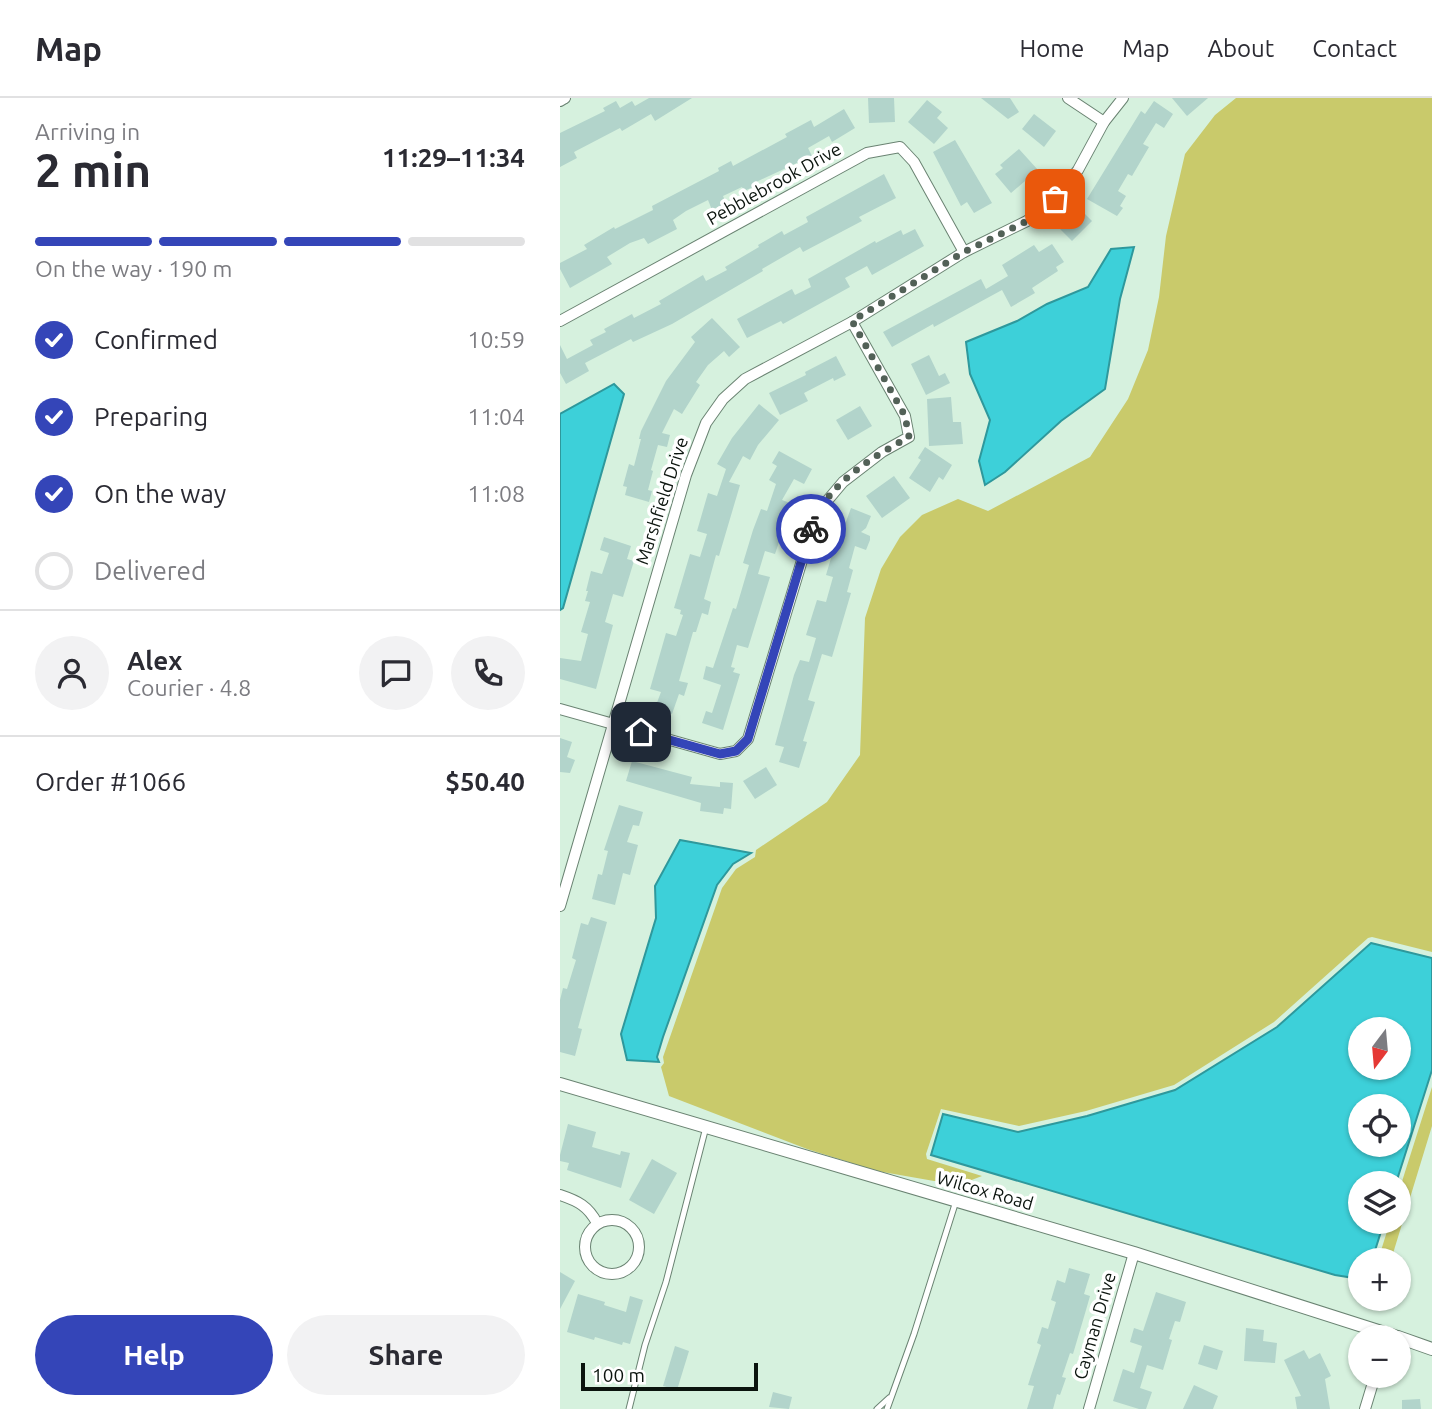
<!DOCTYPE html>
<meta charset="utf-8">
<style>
:root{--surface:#fff;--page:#f2f2f3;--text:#2b2b33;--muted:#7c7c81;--line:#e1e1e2;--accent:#3445b8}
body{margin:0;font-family:Ubuntu,sans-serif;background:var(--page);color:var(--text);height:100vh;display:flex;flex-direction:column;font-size:26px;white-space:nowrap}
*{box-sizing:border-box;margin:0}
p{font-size:23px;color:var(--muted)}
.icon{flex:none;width:38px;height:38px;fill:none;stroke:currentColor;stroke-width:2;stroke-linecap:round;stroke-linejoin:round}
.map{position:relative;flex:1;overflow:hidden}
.drawer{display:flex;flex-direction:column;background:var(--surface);width:560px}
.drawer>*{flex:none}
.needle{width:46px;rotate:196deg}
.tools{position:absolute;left:788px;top:919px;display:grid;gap:14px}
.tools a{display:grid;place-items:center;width:63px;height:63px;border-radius:50%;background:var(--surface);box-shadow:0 2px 5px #0004;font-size:35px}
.scale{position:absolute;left:21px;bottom:18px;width:177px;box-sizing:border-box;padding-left:7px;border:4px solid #0b140e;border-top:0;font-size:19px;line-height:24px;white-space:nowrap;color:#0b140e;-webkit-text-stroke:5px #fff;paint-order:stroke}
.pin{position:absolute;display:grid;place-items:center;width:60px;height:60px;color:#fff;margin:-30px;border-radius:14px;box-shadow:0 4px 10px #0006}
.courier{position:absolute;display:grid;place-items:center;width:70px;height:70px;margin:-35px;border:5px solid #3445b8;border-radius:50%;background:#fff;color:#222;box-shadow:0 2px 9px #0007}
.headline em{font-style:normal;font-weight:700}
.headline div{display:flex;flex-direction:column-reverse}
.headline{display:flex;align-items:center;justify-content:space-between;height:119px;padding:0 35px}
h1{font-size:46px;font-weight:700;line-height:52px}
.bar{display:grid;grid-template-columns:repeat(4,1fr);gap:10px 7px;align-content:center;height:84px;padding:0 35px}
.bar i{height:9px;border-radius:5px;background:var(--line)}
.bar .current{background:var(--accent)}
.bar p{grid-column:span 4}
.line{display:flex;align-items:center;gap:18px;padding:0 35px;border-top:2px solid var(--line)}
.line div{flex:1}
.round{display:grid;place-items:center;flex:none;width:74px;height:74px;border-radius:37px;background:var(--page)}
ol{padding:0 35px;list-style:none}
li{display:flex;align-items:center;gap:21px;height:77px}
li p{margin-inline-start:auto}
li .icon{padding:7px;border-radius:50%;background:var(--accent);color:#fff;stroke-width:4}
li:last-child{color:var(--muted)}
li i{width:38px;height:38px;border:4px solid var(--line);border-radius:50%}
.action{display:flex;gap:14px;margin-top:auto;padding:14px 35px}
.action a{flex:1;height:80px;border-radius:42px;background:var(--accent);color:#fff;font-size:28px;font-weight:700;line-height:80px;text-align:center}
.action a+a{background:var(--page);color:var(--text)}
header{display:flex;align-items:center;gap:42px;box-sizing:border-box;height:98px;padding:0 35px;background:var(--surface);border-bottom:2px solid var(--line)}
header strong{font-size:33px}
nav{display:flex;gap:38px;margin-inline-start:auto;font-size:24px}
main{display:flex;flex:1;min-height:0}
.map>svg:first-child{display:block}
.green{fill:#c9ca6b}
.water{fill:#3dd0d9;stroke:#2e989c;stroke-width:2;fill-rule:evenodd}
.building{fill:#b2d4cb}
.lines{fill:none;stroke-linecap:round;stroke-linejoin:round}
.service-casing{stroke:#6a8372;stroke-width:7}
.minor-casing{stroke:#6a8372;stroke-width:12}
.tertiary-casing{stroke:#6a8372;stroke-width:14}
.service{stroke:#fff;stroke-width:5}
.minor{stroke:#fff;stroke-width:10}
.tertiary{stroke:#fff;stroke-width:12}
.done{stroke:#526157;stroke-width:7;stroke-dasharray:0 12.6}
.route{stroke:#3445b8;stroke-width:9}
.labels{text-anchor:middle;stroke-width:7;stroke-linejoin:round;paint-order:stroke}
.street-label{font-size:18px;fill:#0b140e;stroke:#fff}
</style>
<header>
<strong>Map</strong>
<nav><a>Home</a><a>Map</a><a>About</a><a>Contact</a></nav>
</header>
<main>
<section class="drawer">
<div class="headline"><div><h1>2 min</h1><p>Arriving in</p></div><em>11:29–11:34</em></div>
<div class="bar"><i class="current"></i><i class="current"></i><i class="current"></i><i></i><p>On the way · 190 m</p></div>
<ol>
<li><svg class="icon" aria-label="check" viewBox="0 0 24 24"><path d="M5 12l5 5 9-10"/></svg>Confirmed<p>10:59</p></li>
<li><svg class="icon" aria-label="check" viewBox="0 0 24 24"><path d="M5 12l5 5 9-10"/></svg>Preparing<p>11:04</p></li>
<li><svg class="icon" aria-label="check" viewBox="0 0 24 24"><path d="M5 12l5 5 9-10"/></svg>On the way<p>11:08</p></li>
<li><i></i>Delivered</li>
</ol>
<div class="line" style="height:126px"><a class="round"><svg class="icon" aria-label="person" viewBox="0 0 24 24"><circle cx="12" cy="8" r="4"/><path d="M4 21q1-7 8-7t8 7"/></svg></a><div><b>Alex</b><p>Courier · 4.8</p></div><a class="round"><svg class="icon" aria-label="chat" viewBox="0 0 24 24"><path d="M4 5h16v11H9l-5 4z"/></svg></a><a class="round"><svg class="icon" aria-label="phone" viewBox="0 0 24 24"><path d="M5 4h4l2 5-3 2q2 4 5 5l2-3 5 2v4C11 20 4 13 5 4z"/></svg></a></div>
<div class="line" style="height:91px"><div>Order #1066</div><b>$50.40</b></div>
<div class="action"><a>Help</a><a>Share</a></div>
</section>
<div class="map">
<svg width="872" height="1311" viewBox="0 0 872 1311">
<rect width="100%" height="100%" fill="#d6f1de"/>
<g class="green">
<path d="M676,0H872V854L812,839L808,840L714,924L614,987L526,1013L459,1028L381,1011L366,1056L367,1061L422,1078L409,1083H374L317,1073L247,1051L109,998L101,969L104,965L103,959L162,790L176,771L195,759L196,752L267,704L300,657L305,520L321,471L340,439L362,417L398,401L428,413L530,359L568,301L588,252L599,199L606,138L625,56L655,17Z"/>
<path d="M872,989V1028L831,1162H818L830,1124H838V1096Z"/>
</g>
<g class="water">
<path d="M574,149L560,201L545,291L501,323L445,374L425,387L419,363L430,322L410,276L406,244L457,223L487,206L528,189L551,151Z"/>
<path d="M54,286L64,296L3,510L0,512V316Z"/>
<path d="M120,742L191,755L173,766L157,787L103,939L97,959L99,964L67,962L61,936L96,820L95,788Z"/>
<path d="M811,845L872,860V972L836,1085H800V1124H824L812,1162H800V1181L775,1177L371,1057L383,1016L458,1034L527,1018L615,992L717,929ZM800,931H838V970H800ZM800,1008H838V1046H800Z"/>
</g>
<g class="building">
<path d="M89,0H132L95,23L91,16L62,33L60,30L14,54L17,60L0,69V35L45,13L43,10L56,3L60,10L72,3L75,8Z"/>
<path d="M308,0H334L335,24L309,25Z"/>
<path d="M421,0H450L459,14L448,21Z"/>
<path d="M612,0H648L627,18Z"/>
<path d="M367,2L382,14L377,20L388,30L374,46L348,24Z"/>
<path d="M594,3L613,16L604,30L596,25L583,46L589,49L572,78L568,76L558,93L566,98L560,108L563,110L557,118L527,101L581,13L585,16Z"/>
<path d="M284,11L295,30L272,44L269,38L248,50L252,58L196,84L198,87L184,93L182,89L163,98L166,105L152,112L148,102L126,113L113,122L117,131L88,146L84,140L70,145L47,159L52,166L10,190L0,171V165L27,151L24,147L54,129L55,131L93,112L92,108L159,73L158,70L171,63L173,68L227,39L225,36L251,22L254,29Z"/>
<path d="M474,16L496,33L484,49L462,31Z"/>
<path d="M395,42L432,105L414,115L407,104L401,108L373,54Z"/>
<path d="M459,51L478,72L451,95L435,76L443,70L440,67Z"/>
<path d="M324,76L336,100L299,119L302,123L243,154L240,149L202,171L203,173L112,226L73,244L71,241L25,265L29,273L6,286L0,275V247L7,261L33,247L30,242L46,234L44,231L72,216L74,220L101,206L99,203L143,177L146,183L167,172L165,169L199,149L198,147L222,133L224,137L248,124L246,119Z"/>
<path d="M519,110L532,123L512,143L499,130Z"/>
<path d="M355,131L364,148L312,177L307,168L285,180L290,189L223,226L221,223L187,240L177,221L232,191L235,197L251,189L248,181L315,143L316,145L341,132L343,137Z"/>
<path d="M492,146L504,164L496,169L498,173L472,190L475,195L451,209L442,192L374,229L373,226L332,249L323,234L421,181L426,191L448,178L442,167L474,147L479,154Z"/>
<path d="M152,220L180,249L169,259L164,253L148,267L136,284L140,287L122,316L114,311L102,335L110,337L107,349L98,347L91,372L93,373L88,392L92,393L89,404L65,397L67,389L63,388L69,366L74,368L81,341H79L81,333L106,283L135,244L131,239Z"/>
<path d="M369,257L379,278L385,275L390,285L366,297L351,266Z"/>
<path d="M276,258L286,277L274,283L273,280L244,295L248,303L220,317L209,295L246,277L245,274Z"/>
<path d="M391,299L393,324H401L403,346L369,348L367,301Z"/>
<path d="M199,306L219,322L198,347L190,362L183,358L169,384L180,387L159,458L156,457L144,501L151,504L148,517L142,515L136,534H133L119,583L128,585L124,598L119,596L112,616L95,610L101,594L90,591L106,535L116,538L123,517L120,516L121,512L114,510L130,456L140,459L147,436L137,433L148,395L157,398L166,371L157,366L172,340Z"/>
<path d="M300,308L312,328L288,342L276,322Z"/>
<path d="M365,349L392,367L383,382L379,379L370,394L349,380L361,362L358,360Z"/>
<path d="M219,353L252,371L244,386L234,381L222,402L230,405L218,440L220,441L215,456L205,453L198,476L210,479L188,550L177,547L171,569L175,570L173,574L180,576L163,632L142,625L146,613L152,615L161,587L143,581L146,568L153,570L173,510L176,511L189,467L183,465L193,432L201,411L207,413L216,386L209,382L217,368L212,365Z"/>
<path d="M334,378L350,400L322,420L306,398Z"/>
<path d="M291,410L311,418L306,430L301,434L310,438V442L306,452L295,448L289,470L293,472L287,494L291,495L272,559L262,556L248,602L255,604L243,643L247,644L239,670L219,664L224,649L215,647L234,577L240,562L249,564L256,540L246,537L257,502L266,504L273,479L266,477L274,450L276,451Z"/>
<path d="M44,439L71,448L67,461L74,463L63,499L53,496L45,524L53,527L36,591L0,581V560L21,563L28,536L21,534L30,504L25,503L28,493H26L31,473L42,476L49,455L40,452Z"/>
<path d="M0,640L12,644L7,659L15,662L10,675L0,674Z"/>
<path d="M72,663L132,679L130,686L160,689V684L173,685L171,711L164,710L163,716L140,713L141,705L66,683Z"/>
<path d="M206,669L217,687L195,701L183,683Z"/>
<path d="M59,707L83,714L79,728L73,727L67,744L78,747L70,777L63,775L55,807L32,801L38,776L42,777L48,753L44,752Z"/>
<path d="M31,819L47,824L18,930L22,931L15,958L0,954V902L3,890L7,891L16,862L12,860L21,825L28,827Z"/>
<path d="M8,1026L36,1034L32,1049L60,1057L61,1053L70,1055L61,1090L7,1072L9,1065L0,1063V1057Z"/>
<path d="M92,1061L117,1075L94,1116L69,1102Z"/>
<path d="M509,1170L530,1176L524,1196L530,1198L526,1212L513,1256L510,1255L502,1279L506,1280L500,1297L497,1296L493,1311H467L474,1288L468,1287L481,1247L477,1245L482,1229L488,1231L496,1204L491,1202L497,1182L505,1185Z"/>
<path d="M0,1174L15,1183L0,1211Z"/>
<path d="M596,1194L626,1204L620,1224L615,1223L609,1241L612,1242L603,1272L587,1267L580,1290L592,1294L586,1311H579L553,1303L563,1271L574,1275L582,1248L570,1244L574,1230L583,1233Z"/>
<path d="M18,1196L45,1204L44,1207L66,1214L70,1198L83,1202L70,1246L63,1244L62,1247L35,1239L34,1242L7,1234Z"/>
<path d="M686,1230L704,1232L703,1243L717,1245L715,1265L684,1263Z"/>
<path d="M644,1247L663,1253L657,1272L638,1266Z"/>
<path d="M115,1248L129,1253L117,1292L103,1288Z"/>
<path d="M744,1252L749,1261L760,1255L771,1278L765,1281L770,1311H737L735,1299L741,1298L724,1262Z"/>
<path d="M634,1287L658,1298L653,1311H623Z"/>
<path d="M213,1294L232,1299L229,1311L209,1309Z"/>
<path d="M860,1301L861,1311H842V1302Z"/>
</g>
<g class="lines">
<g class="service-casing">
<g id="service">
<path d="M69,1311L85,1247L106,1184L146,1029"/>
<path d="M317,1311L329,1300"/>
<path d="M327,1311L354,1236L396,1103"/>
</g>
</g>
<g class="minor-casing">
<g id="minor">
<path d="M508,0L544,24"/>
<path d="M0,3L5,0"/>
<path d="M0,223L307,55L340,49L354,64L404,154"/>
<path d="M0,611L160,656L176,653L188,641L256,416L283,384L322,354L349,339L345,318L292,224"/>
<path d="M0,808L126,377L146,325L163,301L185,281L292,224L404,154L467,123L495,101L518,72L544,24L563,0"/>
<path d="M0,1097C18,1103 28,1108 37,1125"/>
<circle cx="52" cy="1149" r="27"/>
<path d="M529,1311L574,1155"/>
<path d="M805,1311L815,1278"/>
</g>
</g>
<g class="tertiary-casing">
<g id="tertiary">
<path d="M0,986L574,1155L837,1239"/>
<path d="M838,1239L872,1251"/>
</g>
</g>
<use href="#service" class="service"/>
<use href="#minor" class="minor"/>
<use href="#tertiary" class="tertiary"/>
</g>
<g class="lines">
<path class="done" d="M251,431C265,387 311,360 349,339L345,318L292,223L404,154L467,123L495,101"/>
<path class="route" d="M81,634L160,656L176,653L188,641L251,431"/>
</g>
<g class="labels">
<g class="street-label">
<text transform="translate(214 86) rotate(-29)" y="6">Pebblebrook Drive</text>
<text transform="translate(102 403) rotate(-72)" y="6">Marshfield Drive</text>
<text transform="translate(425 1093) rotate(16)" y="6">Wilcox Road</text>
<text transform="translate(535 1228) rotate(-74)" y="6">Cayman Drive</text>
</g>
</g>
</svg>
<div class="tools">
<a><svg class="needle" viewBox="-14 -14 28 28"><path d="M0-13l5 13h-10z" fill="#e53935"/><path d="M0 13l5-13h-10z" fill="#7c7c81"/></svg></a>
<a><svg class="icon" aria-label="locate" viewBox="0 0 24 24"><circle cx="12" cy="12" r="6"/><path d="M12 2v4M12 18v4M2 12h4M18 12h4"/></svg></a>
<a><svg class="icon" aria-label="layers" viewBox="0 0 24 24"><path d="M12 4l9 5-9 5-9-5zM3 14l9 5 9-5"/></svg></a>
<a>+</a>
<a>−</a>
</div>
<div class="scale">100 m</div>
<div class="pin" style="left:495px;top:101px;background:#ea580c"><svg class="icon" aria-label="bag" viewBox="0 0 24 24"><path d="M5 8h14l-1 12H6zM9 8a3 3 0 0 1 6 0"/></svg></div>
<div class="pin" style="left:81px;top:634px;background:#1f2937"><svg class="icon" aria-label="home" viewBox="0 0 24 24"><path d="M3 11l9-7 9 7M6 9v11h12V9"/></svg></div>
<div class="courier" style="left:251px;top:431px"><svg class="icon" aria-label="bike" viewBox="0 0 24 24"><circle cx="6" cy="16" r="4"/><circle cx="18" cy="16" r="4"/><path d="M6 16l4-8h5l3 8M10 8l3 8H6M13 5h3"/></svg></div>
</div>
</main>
